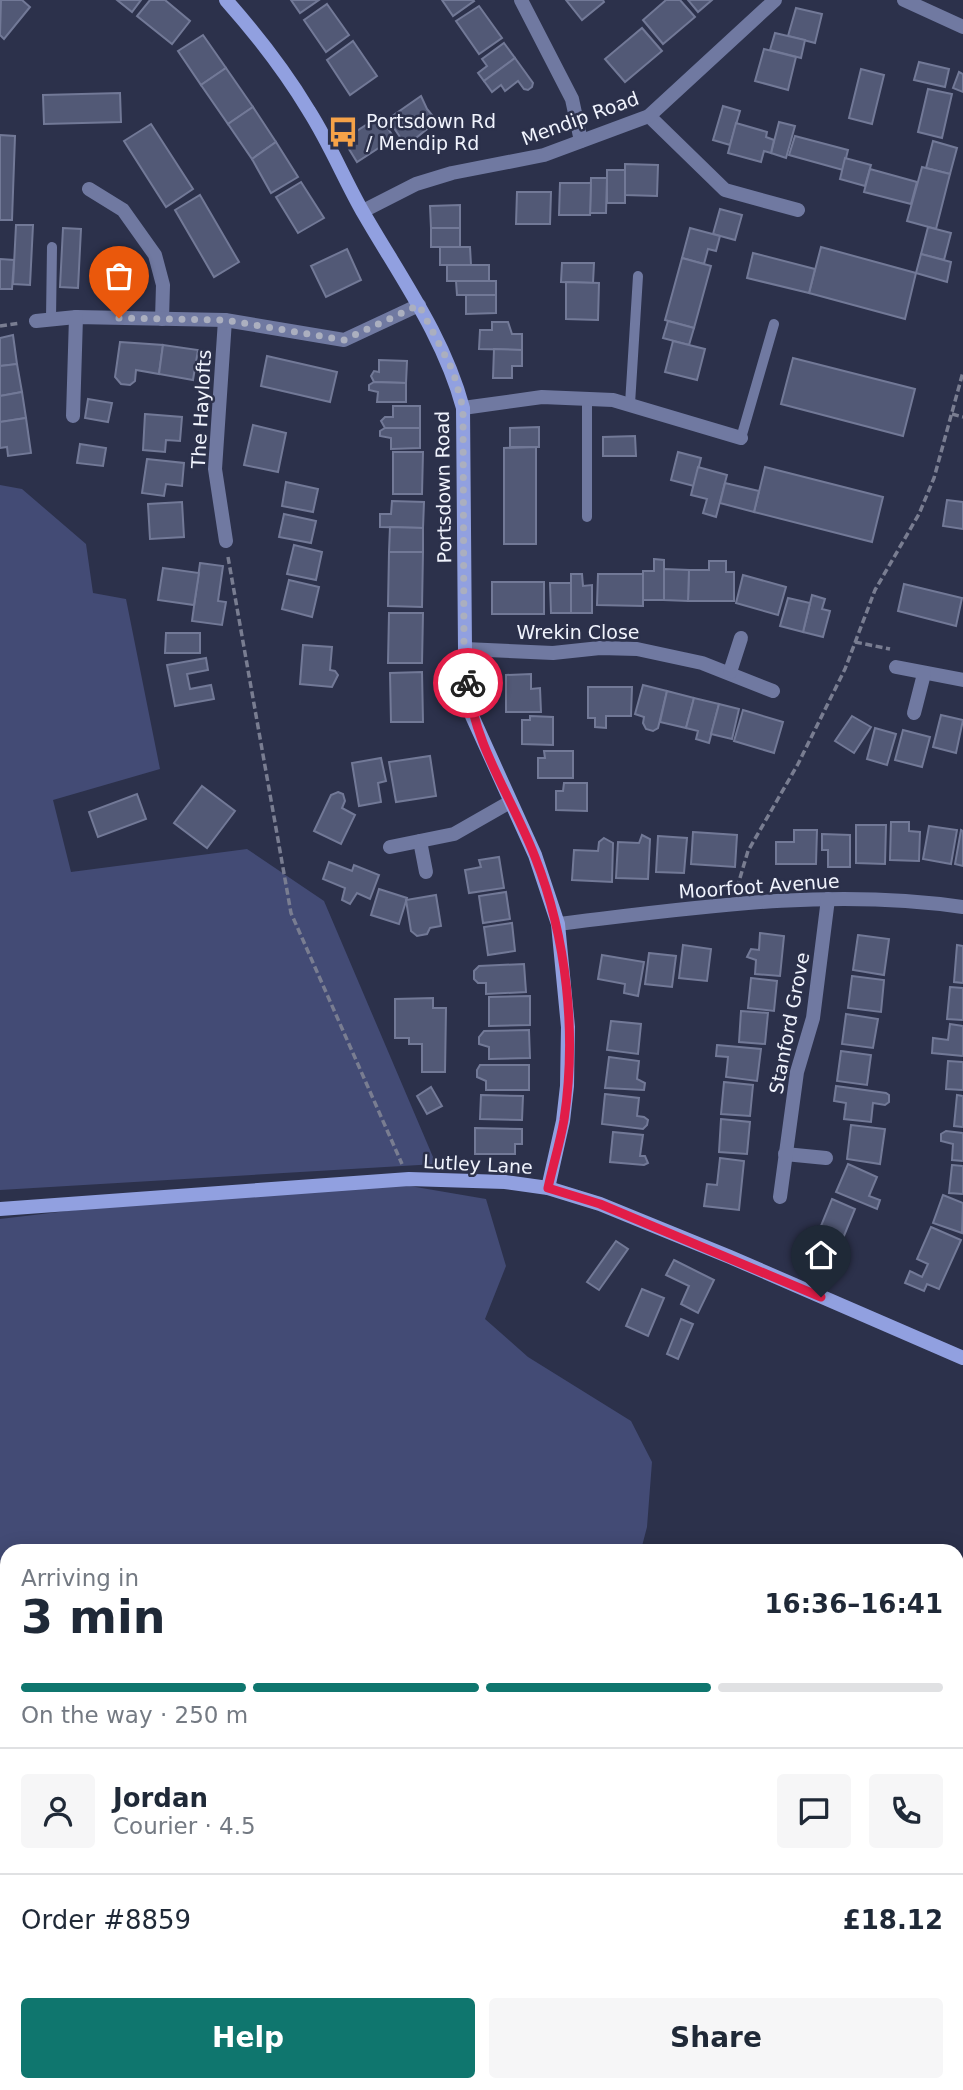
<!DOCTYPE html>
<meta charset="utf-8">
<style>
:root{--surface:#fff;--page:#f6f6f7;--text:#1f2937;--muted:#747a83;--line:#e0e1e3;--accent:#0f766e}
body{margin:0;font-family:"DejaVu Sans",sans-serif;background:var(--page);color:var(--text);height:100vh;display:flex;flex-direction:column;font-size:26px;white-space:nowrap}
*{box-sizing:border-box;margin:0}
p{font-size:23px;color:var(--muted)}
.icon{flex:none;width:38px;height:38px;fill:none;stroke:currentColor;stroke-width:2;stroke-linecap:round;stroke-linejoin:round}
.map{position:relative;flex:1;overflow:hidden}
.drawer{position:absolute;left:0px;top:1544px;width:964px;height:548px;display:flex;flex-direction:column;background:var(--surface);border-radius:21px 21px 0 0;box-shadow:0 4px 18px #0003}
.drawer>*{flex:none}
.pin{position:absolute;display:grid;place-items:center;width:60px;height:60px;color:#fff;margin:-72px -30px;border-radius:50% 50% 50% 0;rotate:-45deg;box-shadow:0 0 7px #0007}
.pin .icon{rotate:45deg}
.courier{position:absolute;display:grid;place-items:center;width:70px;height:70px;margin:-35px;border:5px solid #e11d48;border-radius:50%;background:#fff;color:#222;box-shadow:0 2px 9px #0007}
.overview em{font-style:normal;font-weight:600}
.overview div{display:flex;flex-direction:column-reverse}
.overview{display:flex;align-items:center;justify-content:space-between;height:119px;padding:0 21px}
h1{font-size:46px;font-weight:600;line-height:52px}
.bar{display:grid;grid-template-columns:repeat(4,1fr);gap:10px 7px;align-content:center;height:84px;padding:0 21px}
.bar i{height:9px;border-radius:5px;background:var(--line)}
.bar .on{background:var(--accent)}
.bar p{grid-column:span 4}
.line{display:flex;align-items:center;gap:18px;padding:0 21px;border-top:2px solid var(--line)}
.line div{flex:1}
.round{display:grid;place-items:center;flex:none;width:74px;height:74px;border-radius:7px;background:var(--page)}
.primary-button{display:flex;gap:14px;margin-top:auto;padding:14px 21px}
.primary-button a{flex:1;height:80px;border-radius:7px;background:var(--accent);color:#fff;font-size:28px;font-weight:600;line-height:80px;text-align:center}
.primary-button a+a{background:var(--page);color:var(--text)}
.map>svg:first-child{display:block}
.green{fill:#434b75}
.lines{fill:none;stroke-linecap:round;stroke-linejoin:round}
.stream{stroke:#141843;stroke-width:6}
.building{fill:#525976;stroke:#727997;stroke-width:2}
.path{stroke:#797d91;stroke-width:3.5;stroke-dasharray:7 3.5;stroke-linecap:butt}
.lane{stroke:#7079a1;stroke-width:10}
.street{stroke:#7079a1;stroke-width:14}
.secondary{stroke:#91a0e0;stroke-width:14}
.done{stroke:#abafbf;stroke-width:7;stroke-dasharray:0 12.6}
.route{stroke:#e11d48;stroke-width:9}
.labels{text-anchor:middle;stroke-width:5;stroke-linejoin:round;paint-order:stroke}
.street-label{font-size:19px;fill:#f0f3fd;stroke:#2c314b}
.poi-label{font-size:19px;fill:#f0f3fd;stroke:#2c314b;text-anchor:start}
</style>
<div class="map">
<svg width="963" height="2090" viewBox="0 0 963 2090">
<rect width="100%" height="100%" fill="#2c314b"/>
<g class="green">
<path d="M0,485L22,489L86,544L93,593L126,599L160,769L53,800L71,872L247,849L324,901L436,1164L0,1190Z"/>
<path d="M404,1185L486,1199L506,1266L485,1319L528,1357L631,1421L652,1462L647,1527L641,1550H7V1561H0V1219L109,1206Z"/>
<path d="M0,1755L7,1756V2084H535L544,2090H0Z"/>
</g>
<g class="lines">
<g class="stream">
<path d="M0,1877L7,1879"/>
<path d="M377,2084L383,2090"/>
</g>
</g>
<g class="building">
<path d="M1,0H22L30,7L4,39L0,35Z"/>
<path d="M117,0H141L132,12Z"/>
<path d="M150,0H165L190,21L172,44L137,16Z"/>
<path d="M291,0H319L300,13Z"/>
<path d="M442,0H473L474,1L453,16Z"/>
<path d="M566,0H603L604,2L582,20Z"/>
<path d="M666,0H680L695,17L663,44L643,20Z"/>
<path d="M688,0H712L698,12Z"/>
<path d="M327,4L349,35L326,52L304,20Z"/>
<path d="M479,6L502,38L479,54L456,21Z"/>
<path d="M796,8L822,14L815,43L788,36Z"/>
<path d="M642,28L662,51L625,82L605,59Z"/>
<path d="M775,33L805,40L801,58L770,50Z"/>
<path d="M203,35L226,68L201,85L178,51Z"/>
<path d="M353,41L377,76L350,95L327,60Z"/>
<path d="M504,43L515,58L484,81L478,73L487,66L482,59Z"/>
<path d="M764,49L796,57L788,90L755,81Z"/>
<path d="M515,58L533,83L532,87L528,90L524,89L518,81L505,91L501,85L492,92L484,81Z"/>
<path d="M919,62L949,69L945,87L914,80Z"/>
<path d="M226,68L253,107L228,124L201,85Z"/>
<path d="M861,69L884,75L872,124L849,118Z"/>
<path d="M959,72L963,74V92L953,88Z"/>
<path d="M928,89L952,94L942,138L918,132Z"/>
<path d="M120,93L121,122L44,124L43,95Z"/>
<path d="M421,96L427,109L437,121L406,146L388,119Z"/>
<path d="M723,106L740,111L730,145L713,140Z"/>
<path d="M253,107L276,142L252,159L228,124Z"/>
<path d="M380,116L394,138L357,162L349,149L346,138Z"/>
<path d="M779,122L795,126L786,158L771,153Z"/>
<path d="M736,123L767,132L766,137L774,140L771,153L764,151L761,162L728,153Z"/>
<path d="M151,124L193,189L166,207L124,141Z"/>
<path d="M0,135L15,136L12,220H0Z"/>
<path d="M795,136L848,150L843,170L789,155Z"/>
<path d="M933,141L957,148L950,174L926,168Z"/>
<path d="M276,142L298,177L271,193L252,159Z"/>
<path d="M845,158L871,165L865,186L840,179Z"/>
<path d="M625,164L658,165L657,196L625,195Z"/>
<path d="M922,167L950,174L936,229L907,221Z"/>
<path d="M870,169L917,182L911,204L864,192Z"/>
<rect x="607" y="170" width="18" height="33"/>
<path d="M591,178H607L606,213H590Z"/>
<path d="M301,182L324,218L298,233L276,197Z"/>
<path d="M560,183H591L590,215H559Z"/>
<path d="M517,192H551L550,224H516Z"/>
<path d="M200,195L239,262L214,277L175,210Z"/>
<path d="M460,205V228H431L430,206Z"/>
<path d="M720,209L742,215L735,240L713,234Z"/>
<path d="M16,225H33L30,285L13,284Z"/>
<path d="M928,227L951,233L944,260L921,254Z"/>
<path d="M63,228L81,229L78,288L60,287Z"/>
<rect x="431" y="228" width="29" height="19"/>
<path d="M690,228L720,236L716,251L708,249L704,264L682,258Z"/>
<path d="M440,247H470L471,265H440Z"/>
<path d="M821,247L916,273L905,319L809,293Z"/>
<path d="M347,249L361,280L326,297L311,266Z"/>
<path d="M753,253L815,269L809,293L747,278Z"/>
<path d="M921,254L951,262L947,282L916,273Z"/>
<path d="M682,258L711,266L694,328L665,320Z"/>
<path d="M0,259L14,260L12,289H0Z"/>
<path d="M562,263H594L593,283L561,282Z"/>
<rect x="447" y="265" width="42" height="16"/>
<path d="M456,281H496V295H457Z"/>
<path d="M566,282L599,283L598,320L566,319Z"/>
<path d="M466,295H496V313L466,314Z"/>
<path d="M668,321L694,328L689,345L663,338Z"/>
<path d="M492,322H508L512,334H522V350L479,349L480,330H492Z"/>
<path d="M13,335L17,364L0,366V338Z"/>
<path d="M673,341L705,349L697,380L665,372Z"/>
<path d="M120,342L163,345L159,374L136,370L135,381L130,385L121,384L115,377Z"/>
<path d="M163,345L198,350L193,380L159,374Z"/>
<path d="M494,349L522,350V366H512V378H493Z"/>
<path d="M267,356L337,372L330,402L261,386Z"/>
<path d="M793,358L915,389L903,436L781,404Z"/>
<path d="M379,360L407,361L406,383L374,382L371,376L374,371L379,372Z"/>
<path d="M17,364L22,392L0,396V366Z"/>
<path d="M374,382L406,383V402H377L378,392L369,390V385Z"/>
<path d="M22,392L26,418L0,422V396Z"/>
<path d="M88,399L112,403L108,422L85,418Z"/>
<path d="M393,406H420V428H385L381,421L385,417H393Z"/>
<path d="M145,414L182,417L180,441L166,440L165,452L143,450Z"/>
<path d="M26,418L31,453L8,456L7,447L0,448V422Z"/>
<path d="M253,425L286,433L278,472L244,465Z"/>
<path d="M539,427V447H510V428Z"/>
<path d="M385,428H420V448L391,449V438L380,436V431Z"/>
<path d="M635,436L636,456H603V437Z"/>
<path d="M80,444L106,448L103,466L77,463Z"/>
<path d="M536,447V544H504V448Z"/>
<path d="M393,452H423L422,494H393Z"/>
<path d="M678,452L701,458L694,486L671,480Z"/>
<path d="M147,459L184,463L182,486L166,484L164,496L142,493Z"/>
<path d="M698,467L727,475L716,517L703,513L707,499L691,495Z"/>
<path d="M765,467L883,497L872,542L754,512Z"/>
<path d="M286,482L318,489L313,512L282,506Z"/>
<path d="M725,483L759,491L754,512L720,503Z"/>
<path d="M947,500L963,502V529L943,526Z"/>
<path d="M392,501L424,502L423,528L380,527V514H391Z"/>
<path d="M182,502L184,537L150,539L148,504Z"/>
<path d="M284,514L316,521L311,543L279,537Z"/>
<path d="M390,527L423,528V552H389Z"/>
<path d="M294,545L322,552L316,580L287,574Z"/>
<path d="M389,552H423L422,607L388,606Z"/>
<path d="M654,559L664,560V600H643V571H654Z"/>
<path d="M709,561H726V572H734V601H688L689,570H709Z"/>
<path d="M200,563L223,566L218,601L226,602L222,625L192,621Z"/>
<path d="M163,568L199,573L194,605L158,600Z"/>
<path d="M664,569L689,570L688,601L664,600Z"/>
<path d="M571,574H582L583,586L592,585V613H571Z"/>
<path d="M598,574H643V606L597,605Z"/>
<path d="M743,575L786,587L778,615L736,603Z"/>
<path d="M289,580L319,587L312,617L282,609Z"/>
<rect x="492" y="582" width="52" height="32"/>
<path d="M550,583H571V613H551Z"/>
<path d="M904,584L962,598L956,626L898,611Z"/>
<path d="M812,595L825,599L822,609L830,611L823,637L803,632Z"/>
<path d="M788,598L810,603L803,632L780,626Z"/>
<path d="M389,613H423L422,663H388Z"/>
<path d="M166,633H200V653H165Z"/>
<path d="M303,645L332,647L330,670L335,671L338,675L332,687L300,684Z"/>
<path d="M206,658L208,670L187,674L190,689L211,685L214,699L175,706L167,665Z"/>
<path d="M422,672L423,722H391L390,673Z"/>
<path d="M531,674V689L540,688L541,712H506V675Z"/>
<path d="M643,685L667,691L658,728L653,731L646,729L643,723L644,717L635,714Z"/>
<path d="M588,687H632L631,716H606V728L595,727V718H588Z"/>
<path d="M667,691L694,698L686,728L660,722Z"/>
<path d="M694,698L719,704L709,743L696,739L698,731L686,728Z"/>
<path d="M719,704L739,709L732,739L711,734Z"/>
<path d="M743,710L783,722L774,753L734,741Z"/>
<path d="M941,715L963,720L956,753L933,747Z"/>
<path d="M530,716L553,717V745L522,744V720H530Z"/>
<path d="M852,716L871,727L854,753L835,741Z"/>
<path d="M875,728L896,734L887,765L867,759Z"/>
<path d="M903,730L930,737L922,767L895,760Z"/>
<path d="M544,751H573V778H538V758H545Z"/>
<path d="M430,756L436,796L396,802L389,762Z"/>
<path d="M381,758L386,781L378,783L381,802L359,806L352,763Z"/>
<path d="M564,783H587V811L556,810V791H563Z"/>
<path d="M202,786L235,811L207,848L174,823Z"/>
<path d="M338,792L343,794L345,801L342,808L355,815L341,844L314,831L331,795Z"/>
<path d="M137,794L146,819L98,837L89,812Z"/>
<path d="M891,822H909V831L920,832L919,861L890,860Z"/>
<path d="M856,825H886L885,864L856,863Z"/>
<path d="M929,826L957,830L951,864L923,859Z"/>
<path d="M794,830H817L816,864H776V842H794Z"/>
<path d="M961,830L963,831V866L955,864Z"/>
<path d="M693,832L737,835L735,867L691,864Z"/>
<path d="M822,834L850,835V867H828V850H822Z"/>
<path d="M642,835L650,839L648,879L616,878L618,842L639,843Z"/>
<path d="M658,836L687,838L684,873L656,872Z"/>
<path d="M604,838L613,843L612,882L572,880L574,850L598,851L599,842Z"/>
<path d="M499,857L504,888L469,893L465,870L481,867L479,860Z"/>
<path d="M329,862L352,871L354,865L379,875L370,899L357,893L350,904L342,900L345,888L323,879Z"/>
<path d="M379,889L407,898L399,924L371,915Z"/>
<path d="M506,892L510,919L483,923L479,896Z"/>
<path d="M436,895L441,926L430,928L427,934L417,936L411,931L406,900Z"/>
<path d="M512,923L515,951L488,955L484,927Z"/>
<path d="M760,933L784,936L780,976L755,974L756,960L747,957L751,949L759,950Z"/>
<path d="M858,935L889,939L884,975L853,970Z"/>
<path d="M683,945L711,949L707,981L679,978Z"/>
<path d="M957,945L963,946V983L954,982Z"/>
<path d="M649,953L676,956L672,987L645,984Z"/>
<path d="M602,955L644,962L638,996L624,993L625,984L598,979Z"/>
<path d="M524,964L526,992L486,994V983H478L474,979V971L479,966Z"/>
<path d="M852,976L884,980L881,1012L848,1008Z"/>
<path d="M751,978L777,981L774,1011L748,1008Z"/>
<path d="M950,987L963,988V1020L947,1019Z"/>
<path d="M530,996V1025L489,1026V997Z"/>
<path d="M433,998V1008H446L445,1072H422V1044H409V1038H395V999Z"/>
<path d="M741,1011L768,1013L765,1044L739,1042Z"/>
<path d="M846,1014L878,1019L873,1048L842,1044Z"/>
<path d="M611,1021L641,1024L638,1054L607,1050Z"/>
<path d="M950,1024L963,1026V1056L932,1053L933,1038L948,1040Z"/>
<path d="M529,1030L530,1058L489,1059V1047L479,1044V1037L484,1031Z"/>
<path d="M717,1045L761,1049L757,1081L726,1077L728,1057L716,1056Z"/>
<path d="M841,1051L871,1055L867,1085L837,1081Z"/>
<path d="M609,1057L639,1061L637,1079L645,1083L644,1090L605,1088Z"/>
<path d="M948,1061L963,1062V1090L946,1089Z"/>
<path d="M480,1065H529V1090H486V1081L477,1077V1070Z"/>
<path d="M724,1082L753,1085L750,1116L721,1114Z"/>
<path d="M836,1086L886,1093L889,1095V1102L885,1105L873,1103L871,1122L844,1119L846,1103L834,1101Z"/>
<path d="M431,1087L442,1106L427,1114L417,1096Z"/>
<path d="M605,1094L639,1098L637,1116L644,1117L648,1120L647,1125L643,1129L602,1124Z"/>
<path d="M481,1095L523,1096L522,1120L480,1119Z"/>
<path d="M957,1095L963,1096V1127L954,1126Z"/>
<path d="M721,1119L750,1122L747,1154L719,1152Z"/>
<path d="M851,1125L885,1129L880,1164L847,1159Z"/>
<path d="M475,1128L522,1129V1144H515V1154H475Z"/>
<path d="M946,1131L963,1133V1161L952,1160L953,1144L941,1141V1134Z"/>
<path d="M613,1132L643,1135L640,1156H645L648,1163L644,1165L610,1162Z"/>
<path d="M720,1158L744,1161L739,1210L704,1206L707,1184L717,1185Z"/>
<path d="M848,1164L877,1177L869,1196L880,1200L877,1209L836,1192Z"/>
<path d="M952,1165L963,1166V1194L949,1193Z"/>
<path d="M943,1195L963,1203L962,1233L933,1223Z"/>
<path d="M832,1199L855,1209L839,1248L816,1238Z"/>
<path d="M931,1227L961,1240L939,1289L927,1284L924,1291L905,1283L910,1271L922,1277L928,1264L917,1259Z"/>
<path d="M616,1241L628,1249L599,1290L587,1282Z"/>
<path d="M674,1260L714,1280L698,1313L681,1304L689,1286L666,1275Z"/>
<path d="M642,1289L664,1298L648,1336L626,1326Z"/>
<path d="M681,1319L693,1324L678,1359L667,1354Z"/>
</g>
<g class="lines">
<g class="path">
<path d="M0,326L20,323"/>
<path d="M952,414L963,417"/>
<path d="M228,557L291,913L402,1164"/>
<path d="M855,642L890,649"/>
<path d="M737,888L748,851L798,764L845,669L875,590L919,514L934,478L963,372"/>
</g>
<g class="lane">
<path d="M51,319L52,247"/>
<path d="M587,398V517"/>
<path d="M630,404L638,276"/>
<path d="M741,438L774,324"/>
</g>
<g class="street">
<path d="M521,0L572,99L581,141"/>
<path d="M904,0L963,27"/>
<path d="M649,116L725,190L798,210"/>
<path d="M89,189L123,210L155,255L163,285L162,319"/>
<path d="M363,211L416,184L452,173L544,155L649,116L775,0"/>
<path d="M225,320L215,469L226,541"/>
<path d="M36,321L76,317L225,320L344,340L419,305"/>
<path d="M463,408L542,397L613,400L741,438"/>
<path d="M73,416L76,317"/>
<path d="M465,649L553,653L600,648L637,649L702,663L773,691"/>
<path d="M896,667L963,680"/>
<path d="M730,672L741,638"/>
<path d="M914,713L924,674"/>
<path d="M420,841L426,872"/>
<path d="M390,847L454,834L510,802"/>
<path d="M558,924C692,908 828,887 963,907"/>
<path d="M785,1154L826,1158"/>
<path d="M780,1197L797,1072L813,1018L828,899"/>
</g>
<g class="secondary">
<path d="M226,0C257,35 285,71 309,111C330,144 345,181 364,214C401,278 444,337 463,408L465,649L472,716L535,855L558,924L568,1027L567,1086L563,1121L548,1188"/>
<path d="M0,1209L409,1179L505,1182L548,1188L600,1204L730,1257L963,1358"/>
</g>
</g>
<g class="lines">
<path class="done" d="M119,318L225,320L344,340L419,305L453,371L463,408L464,649L468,683"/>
<path class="route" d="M468,683C474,746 513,799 535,857C567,938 577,1034 564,1120C560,1143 553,1165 548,1188L600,1204L821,1297"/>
</g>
<defs>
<g id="bus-bare" transform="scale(2.415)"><path d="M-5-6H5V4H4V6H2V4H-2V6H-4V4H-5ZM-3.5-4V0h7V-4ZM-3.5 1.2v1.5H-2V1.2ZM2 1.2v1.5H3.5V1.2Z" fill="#f6a248" stroke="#2c314b" stroke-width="2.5" paint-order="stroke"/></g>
</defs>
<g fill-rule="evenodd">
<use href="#bus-bare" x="343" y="132"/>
</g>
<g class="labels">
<g class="street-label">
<text transform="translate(580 118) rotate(-20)" y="7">Mendip Road</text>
<text transform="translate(201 409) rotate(-87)" y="7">The Haylofts</text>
<text transform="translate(443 487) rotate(-91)" y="7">Portsdown Road</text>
<text x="578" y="639">Wrekin Close</text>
<text transform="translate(759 886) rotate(-4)" y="7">Moorfoot Avenue</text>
<text transform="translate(789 1023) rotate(-79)" y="7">Stanford Grove</text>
<text transform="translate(478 1164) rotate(3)" y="7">Lutley Lane</text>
</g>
<g class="poi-label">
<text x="366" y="128">Portsdown Rd<tspan x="366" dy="22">/ Mendip Rd</tspan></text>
</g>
</g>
</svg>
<div class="pin" style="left:119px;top:318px;background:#ea580c"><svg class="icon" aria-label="bag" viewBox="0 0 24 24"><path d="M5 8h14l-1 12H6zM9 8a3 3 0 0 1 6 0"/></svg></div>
<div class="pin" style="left:821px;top:1297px;background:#1f2937"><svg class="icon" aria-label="home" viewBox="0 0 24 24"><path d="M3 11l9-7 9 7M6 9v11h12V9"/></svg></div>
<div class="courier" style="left:468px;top:683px"><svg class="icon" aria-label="bike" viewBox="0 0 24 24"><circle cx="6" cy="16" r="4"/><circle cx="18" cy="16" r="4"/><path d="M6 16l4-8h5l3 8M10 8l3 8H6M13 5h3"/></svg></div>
<section class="drawer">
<div class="overview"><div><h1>3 min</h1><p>Arriving in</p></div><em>16:36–16:41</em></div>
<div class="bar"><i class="on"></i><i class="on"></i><i class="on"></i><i></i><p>On the way · 250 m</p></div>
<div class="line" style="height:126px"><a class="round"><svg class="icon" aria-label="person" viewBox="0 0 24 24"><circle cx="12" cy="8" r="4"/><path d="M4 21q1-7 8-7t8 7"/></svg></a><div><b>Jordan</b><p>Courier · 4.5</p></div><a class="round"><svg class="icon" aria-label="chat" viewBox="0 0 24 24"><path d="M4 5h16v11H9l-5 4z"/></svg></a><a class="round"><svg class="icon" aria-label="phone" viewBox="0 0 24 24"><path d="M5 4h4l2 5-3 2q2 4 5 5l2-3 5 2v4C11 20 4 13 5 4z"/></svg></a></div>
<div class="line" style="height:91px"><div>Order #8859</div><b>£18.12</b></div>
<div class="primary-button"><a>Help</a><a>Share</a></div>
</section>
</div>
